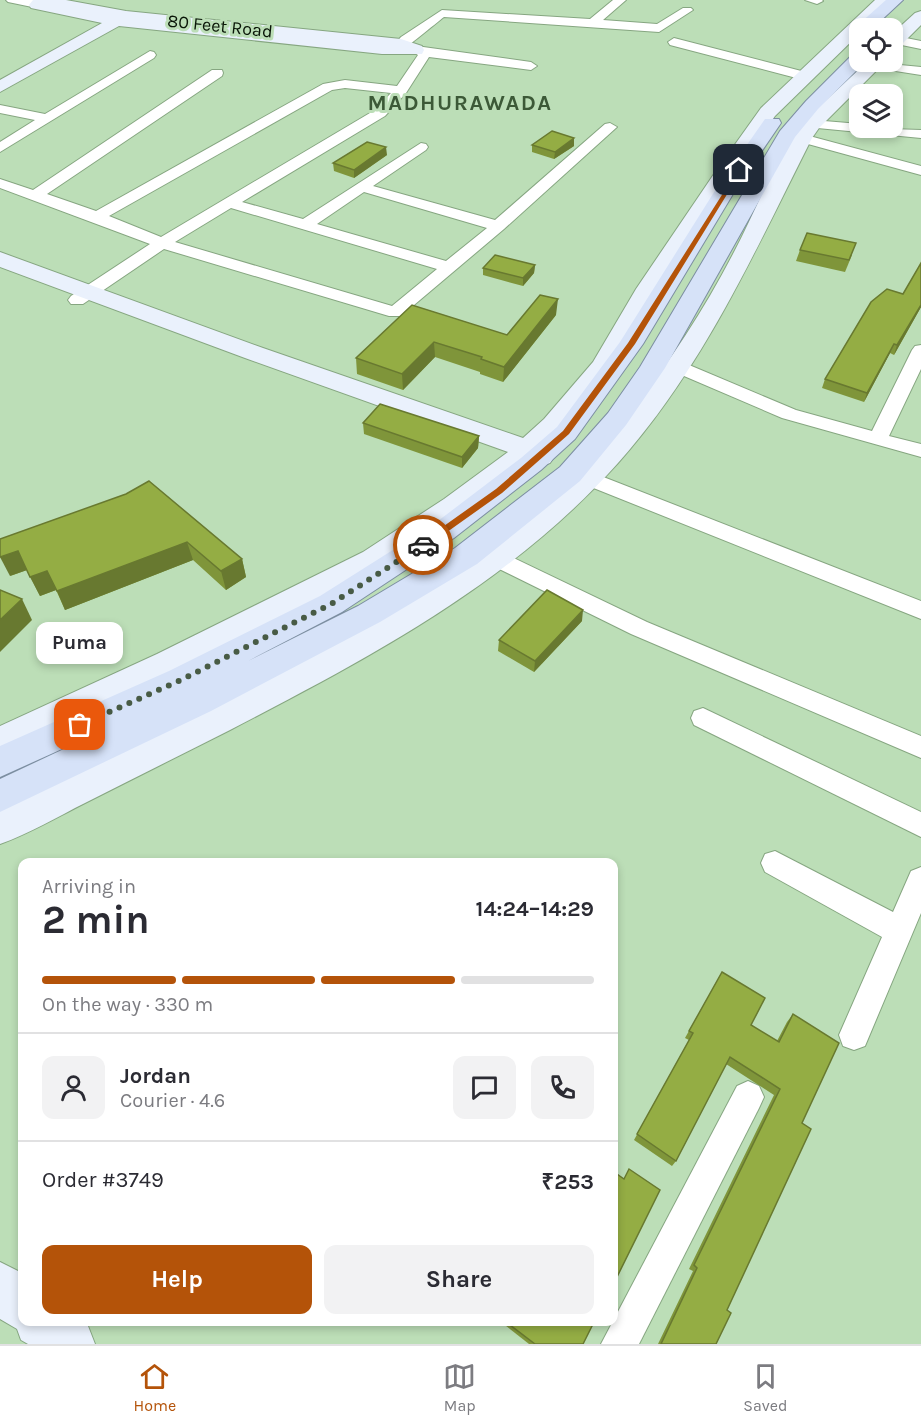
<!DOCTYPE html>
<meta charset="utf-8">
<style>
:root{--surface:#fff;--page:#f2f2f3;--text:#2b2b33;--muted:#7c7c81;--line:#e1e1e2;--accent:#b45309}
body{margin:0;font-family:Karla,sans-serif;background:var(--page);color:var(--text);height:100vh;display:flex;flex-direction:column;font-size:22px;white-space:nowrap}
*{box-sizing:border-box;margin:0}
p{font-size:20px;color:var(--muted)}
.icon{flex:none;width:33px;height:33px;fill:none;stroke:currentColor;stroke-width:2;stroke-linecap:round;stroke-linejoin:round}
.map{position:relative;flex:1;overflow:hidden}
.panel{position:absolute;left:18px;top:858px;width:600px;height:468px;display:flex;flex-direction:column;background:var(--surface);border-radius:12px;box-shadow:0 3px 9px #0003}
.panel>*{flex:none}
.controls{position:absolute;left:849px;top:18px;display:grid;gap:12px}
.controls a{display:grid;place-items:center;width:54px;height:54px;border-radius:12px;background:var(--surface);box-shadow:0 3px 9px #0003;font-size:30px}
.pin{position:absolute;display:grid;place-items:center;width:51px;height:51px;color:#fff;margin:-26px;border-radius:12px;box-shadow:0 3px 9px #0006}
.courier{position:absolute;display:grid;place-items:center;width:60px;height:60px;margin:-30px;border:4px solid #b45309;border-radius:50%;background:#fff;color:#222;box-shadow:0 2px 8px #0007}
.bubble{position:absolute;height:42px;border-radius:12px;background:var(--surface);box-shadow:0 3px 9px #0003;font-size:20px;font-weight:700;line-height:42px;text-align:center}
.head em{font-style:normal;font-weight:700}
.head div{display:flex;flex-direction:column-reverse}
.head{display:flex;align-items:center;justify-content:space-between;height:102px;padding:0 24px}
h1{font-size:39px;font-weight:700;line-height:45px}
.bar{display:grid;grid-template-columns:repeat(4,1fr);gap:9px 6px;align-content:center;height:72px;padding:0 24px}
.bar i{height:8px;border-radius:4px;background:var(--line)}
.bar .on{background:var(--accent)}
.bar p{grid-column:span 4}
.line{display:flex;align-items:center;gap:15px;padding:0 24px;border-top:2px solid var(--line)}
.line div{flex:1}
.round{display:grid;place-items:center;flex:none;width:63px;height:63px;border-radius:12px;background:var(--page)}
.action{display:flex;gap:12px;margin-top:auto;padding:12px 24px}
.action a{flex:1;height:69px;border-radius:12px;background:var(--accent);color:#fff;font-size:24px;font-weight:700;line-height:69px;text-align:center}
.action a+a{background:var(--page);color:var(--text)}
.dock{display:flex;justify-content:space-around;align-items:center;height:84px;border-top:2px solid var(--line);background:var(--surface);font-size:16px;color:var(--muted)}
.dock a{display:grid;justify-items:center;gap:3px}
.dock .on{color:var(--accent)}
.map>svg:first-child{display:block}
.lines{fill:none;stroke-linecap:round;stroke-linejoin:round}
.street-casing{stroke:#86a681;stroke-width:2}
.secondary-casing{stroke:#86a681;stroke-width:2}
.primary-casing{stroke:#7c8ea1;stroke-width:2}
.street{fill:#fff;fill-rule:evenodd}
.secondary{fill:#eaf1fc;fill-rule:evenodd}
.primary{fill:#d6e2f8;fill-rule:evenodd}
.wall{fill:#7f953a}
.shaded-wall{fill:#687930}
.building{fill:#94ad44;stroke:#687930;stroke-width:1.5}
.route{fill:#b45309}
.done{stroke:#485b45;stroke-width:6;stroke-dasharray:0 10.8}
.labels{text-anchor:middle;stroke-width:6;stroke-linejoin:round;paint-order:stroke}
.far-street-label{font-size:18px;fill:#091507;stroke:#bcdeb7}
.far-district-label{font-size:22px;font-weight:bold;letter-spacing:1.5px;fill:#3c5937;stroke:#bcdeb7}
</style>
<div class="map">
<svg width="921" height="1344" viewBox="0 0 921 1344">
<rect width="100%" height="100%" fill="#bcdeb7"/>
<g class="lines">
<g class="street-casing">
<g id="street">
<path d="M6,0H53L37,8L8,2Z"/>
<path d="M613,0H626L603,20L657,24L683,8H691L693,10L659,32L444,17C436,23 403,51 397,53L391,49L401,37L442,10L590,19Z"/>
<path d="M805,0H822L823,1L817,4Z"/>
<path d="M896,36L921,41V49L892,43V37Z"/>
<path d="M674,38L809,73L810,76L804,80L670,45L668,42Z"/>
<path d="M416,46L531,62L537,66L531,70L429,57L406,93L385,116L242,202L303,219L421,143L426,144L428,147L426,150L373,186L495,220L605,124L610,123L617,127L504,229L401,316H389L164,249L83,304H71L68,300L71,296L150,244L0,188V179L33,190L212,70H222L223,73L222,76L47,194L96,211L323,84L345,80L397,86L418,55L410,50ZM345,88L391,93L375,110L161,237L109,216L332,90ZM364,192L487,228L446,261L317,224ZM231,208L437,269L392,306L175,242Z"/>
<path d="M150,51L154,52L156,55L154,58L0,152V142L35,120L0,113V105L45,114Z"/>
<path d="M869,62L921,67V75L870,67Z"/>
<path d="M812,120L860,124V128L921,130V138L807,127L805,124L807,121Z"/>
<path d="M802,134L921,166V175L797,141L795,138Z"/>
<path d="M921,345V369L889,436L921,444V457L782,418L670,370L667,366L670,362H682L796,410L872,431L912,350L915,346Z"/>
<path d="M588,471L921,601V619L581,483L578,478L581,473Z"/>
<path d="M497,550L647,622L921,736V758L631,634L489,564L486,558L489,552Z"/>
<path d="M703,708L921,812V837L694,725L691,718L694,711Z"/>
<path d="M775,851L893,912L911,871L921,867V913L865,1046L854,1050L843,1046L839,1035L882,937L765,872L761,863L765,854Z"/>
<path d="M748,1081L759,1086L764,1097L759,1108L639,1344H601L737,1086Z"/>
</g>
</g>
<g class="secondary-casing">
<g id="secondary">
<path d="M33,0H66L126,11L401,39L422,46L424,50L422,54H382L119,26L0,92V80L102,23L31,8L29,5Z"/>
<path d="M875,0H892L864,28H860V33L775,116L733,176L660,289L612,370L562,431L545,448L554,457L550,463L540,466L529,463C417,559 282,624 149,687C100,710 51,739 0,756V726L157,654L363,552L444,499L508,452L245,358L0,267V252L263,348L523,438L544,419L593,362L636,289L716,171L761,108Z"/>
<path d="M921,11V25L898,48L892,49V34L915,13Z"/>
<path d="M867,62H885L819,128L812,138C755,251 703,368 618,463C511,583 371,657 230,730C182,754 133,779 85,803C57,817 29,834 0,844V810C79,771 159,733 238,694C384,622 528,543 630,413C669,363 704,310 733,254C754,215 770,171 795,134L805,120Z"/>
<path d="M0,1262L22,1273V1322H81L88,1326L95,1344H28L21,1340L17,1329L0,1319Z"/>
</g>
</g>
<g class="primary-casing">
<g id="primary">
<path d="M886,0H903L873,28H860L858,31L856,28L858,25Z"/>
<path d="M860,52V62H865L818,109L795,137L665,368L626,425L580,481L477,564L380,622L211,711L0,812V779L102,731L0,777V746L169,671L320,596L434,524L521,458L557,427L620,342L716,189L765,119H779L781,123L736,189L643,344L575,439L541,470L454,538L342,612L248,661L358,606L455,548L560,467L608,413L640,367L780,131L806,101L854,53Z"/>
</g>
</g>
<use href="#street" class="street"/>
<use href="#secondary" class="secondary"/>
<use href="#primary" class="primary"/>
</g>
<g class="wall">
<path d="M532,145L574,146L554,159L532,152Z"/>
<path d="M387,155L354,178L334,171L333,163Z"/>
<path d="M800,250L852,255L845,272L796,261Z"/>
<path d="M921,263V307L894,355L890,353L864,402L822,388L825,379L903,294Z"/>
<path d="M535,265L534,273L523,286L483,275V268Z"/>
<path d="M412,305L507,335L556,315L503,382L480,374V372L435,357L403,390L357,374L356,358Z"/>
<path d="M363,423L479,436L478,448L462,468L364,434Z"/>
<path d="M126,494L242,559L246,577L226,590L193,560L65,610L56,590L40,596L27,570L10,576Z"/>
<path d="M582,621L534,672L498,651L499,640Z"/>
<path d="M722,972L751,1025L777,1041L787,1022L793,1014L802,1123L727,1310L716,1344H658L693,1271L689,1269L774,1095L726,1064L676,1161L672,1166L634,1140L689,1040L685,1038Z"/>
<path d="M501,1322H594L583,1344H529Z"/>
</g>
<g class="shaded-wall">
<path d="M574,138V146L554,159L555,152Z"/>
<path d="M386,147L387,155L354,178V170Z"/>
<path d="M535,265L534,273L523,286V278Z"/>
<path d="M558,299L556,315L503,382L504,367Z"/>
<path d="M921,305V307L894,355L897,345Z"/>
<path d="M434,342L435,357L403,390L402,374Z"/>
<path d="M894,344L890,353L864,402L867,393Z"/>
<path d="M479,436L478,448L462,468V457Z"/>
<path d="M187,542L193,560L65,610L57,591Z"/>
<path d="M18,551L27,570L10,576L0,557Z"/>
<path d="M242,559L246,577L226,590L221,571Z"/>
<path d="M47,571L56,590L40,596L30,577Z"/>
<path d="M22,599L32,620L0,652V620Z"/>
<path d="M583,610L582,621L534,672L535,661Z"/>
</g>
<g class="building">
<path d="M552,131L574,138L555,152L532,145Z"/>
<path d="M367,142L386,147L354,170L333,163Z"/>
<path d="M807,233L856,243L849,260L800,250Z"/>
<path d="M495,255L535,265L523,278L483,268Z"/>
<path d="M921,263V305L897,345L894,344L867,393L825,379L871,302L887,289L903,294Z"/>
<path d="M540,295L558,299L504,367L481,359L482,357L434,342L402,374L356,358L412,305L507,335Z"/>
<path d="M380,404L479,436L462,457L363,423Z"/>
<path d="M149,481L242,559L221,571L187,542L57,591L47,571L30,577L18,551L0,557V539L126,494Z"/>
<path d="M0,590L22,599L0,620Z"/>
<path d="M547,590L583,610L535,661L499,640Z"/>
<path d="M722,972L765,998L751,1025L779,1042L793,1014L839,1043L802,1123L811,1129L727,1310L731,1313L716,1344H661L697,1268L694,1265L780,1089L730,1057L676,1161L637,1134L693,1033L689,1031Z"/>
<path d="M629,1169L660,1190L614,1283V1172L624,1179Z"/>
<path d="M506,1322H594L583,1344H535Z"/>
</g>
<path class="route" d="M739,168L742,170L635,344L569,434L502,493L426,547H420V543L496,489L563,431L628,343Z"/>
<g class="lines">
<path class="done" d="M80,725L181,680L331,604L423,545"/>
</g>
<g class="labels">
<g class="far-street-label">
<text transform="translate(220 26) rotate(6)" y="6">80 Feet Road</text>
</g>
<g class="far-district-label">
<text x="460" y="110">MADHURAWADA</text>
</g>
</g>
</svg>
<div class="controls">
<a><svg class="icon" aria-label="locate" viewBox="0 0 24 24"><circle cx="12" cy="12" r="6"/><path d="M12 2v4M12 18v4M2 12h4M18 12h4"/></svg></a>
<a><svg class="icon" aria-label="layers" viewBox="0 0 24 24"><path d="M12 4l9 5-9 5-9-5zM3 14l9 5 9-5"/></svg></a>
</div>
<div class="pin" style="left:80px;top:725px;background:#ea580c"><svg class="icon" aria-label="bag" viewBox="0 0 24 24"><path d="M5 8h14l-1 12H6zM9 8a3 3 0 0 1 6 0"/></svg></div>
<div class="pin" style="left:739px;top:170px;background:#1f2937"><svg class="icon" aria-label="home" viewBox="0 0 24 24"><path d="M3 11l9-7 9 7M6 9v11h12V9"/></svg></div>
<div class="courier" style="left:423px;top:545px"><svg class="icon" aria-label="car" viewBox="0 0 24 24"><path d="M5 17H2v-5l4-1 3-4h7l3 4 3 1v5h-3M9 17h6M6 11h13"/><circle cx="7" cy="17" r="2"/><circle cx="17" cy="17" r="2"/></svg></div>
<div class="bubble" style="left:36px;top:622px;width:87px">Puma</div>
<section class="panel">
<div class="head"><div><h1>2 min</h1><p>Arriving in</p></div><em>14:24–14:29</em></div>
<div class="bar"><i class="on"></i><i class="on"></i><i class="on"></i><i></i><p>On the way · 330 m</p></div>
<div class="line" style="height:108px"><a class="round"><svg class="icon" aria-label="person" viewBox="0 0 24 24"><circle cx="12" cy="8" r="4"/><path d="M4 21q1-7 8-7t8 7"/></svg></a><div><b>Jordan</b><p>Courier · 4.6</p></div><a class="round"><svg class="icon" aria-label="chat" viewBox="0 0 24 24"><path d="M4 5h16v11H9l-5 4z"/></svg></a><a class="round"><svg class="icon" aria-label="phone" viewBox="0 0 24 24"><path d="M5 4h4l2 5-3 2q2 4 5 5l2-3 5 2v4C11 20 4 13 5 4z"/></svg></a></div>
<div class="line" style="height:78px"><div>Order #3749</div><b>₹253</b></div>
<div class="action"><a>Help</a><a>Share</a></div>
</section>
</div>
<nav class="dock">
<a class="on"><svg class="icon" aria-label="home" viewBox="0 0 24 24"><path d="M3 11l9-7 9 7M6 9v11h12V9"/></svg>Home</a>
<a><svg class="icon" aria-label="map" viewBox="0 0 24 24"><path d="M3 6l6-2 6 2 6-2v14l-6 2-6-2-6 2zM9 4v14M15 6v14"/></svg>Map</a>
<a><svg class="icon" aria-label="saved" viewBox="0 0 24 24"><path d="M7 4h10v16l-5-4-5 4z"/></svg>Saved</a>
</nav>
